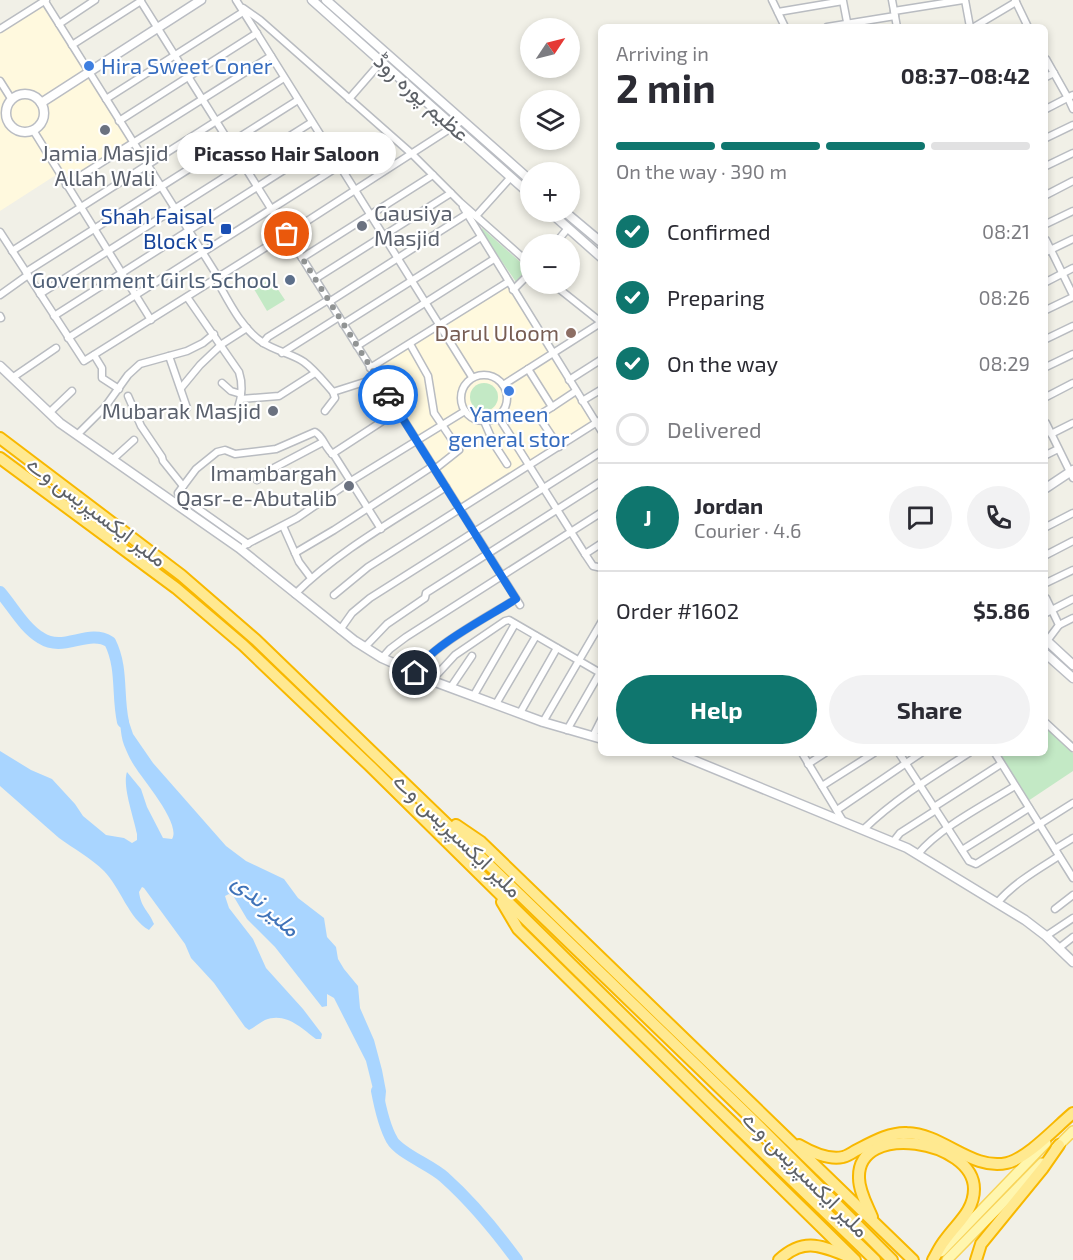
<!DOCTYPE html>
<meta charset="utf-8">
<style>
:root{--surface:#fff;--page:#f2f2f3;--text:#2b2b33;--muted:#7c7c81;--line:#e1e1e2;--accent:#0f766e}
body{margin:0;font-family:"Exo 2",Vazirmatn,sans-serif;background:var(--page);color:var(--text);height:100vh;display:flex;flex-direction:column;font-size:22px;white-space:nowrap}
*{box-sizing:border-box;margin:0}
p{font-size:20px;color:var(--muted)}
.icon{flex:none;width:33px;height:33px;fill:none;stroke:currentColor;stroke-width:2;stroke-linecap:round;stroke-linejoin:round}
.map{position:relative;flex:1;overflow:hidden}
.sheet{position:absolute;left:598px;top:24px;width:450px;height:732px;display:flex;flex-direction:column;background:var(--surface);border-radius:9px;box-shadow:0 3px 9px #0003}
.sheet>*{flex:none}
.needle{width:39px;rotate:55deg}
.controls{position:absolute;left:520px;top:18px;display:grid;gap:12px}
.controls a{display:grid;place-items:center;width:60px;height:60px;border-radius:50%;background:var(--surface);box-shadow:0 3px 9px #0003;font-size:30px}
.pin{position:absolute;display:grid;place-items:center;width:51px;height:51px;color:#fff;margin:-26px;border:3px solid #fff;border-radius:50%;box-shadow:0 2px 6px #0007}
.courier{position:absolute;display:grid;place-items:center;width:60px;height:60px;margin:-30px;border:4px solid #1a73e8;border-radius:50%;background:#fff;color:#222;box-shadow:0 2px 8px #0007}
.bubble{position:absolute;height:42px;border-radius:21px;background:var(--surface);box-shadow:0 3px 9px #0003;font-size:20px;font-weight:700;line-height:42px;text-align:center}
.summary em{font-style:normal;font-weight:700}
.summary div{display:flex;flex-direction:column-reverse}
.summary{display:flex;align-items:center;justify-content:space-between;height:102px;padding:0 18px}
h1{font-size:39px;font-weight:700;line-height:45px}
.bar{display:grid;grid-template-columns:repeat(4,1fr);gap:9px 6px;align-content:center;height:72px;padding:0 18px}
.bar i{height:8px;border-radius:4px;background:var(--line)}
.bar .current{background:var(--accent)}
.bar p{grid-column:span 4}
.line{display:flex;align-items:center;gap:15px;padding:0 18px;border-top:2px solid var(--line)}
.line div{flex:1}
.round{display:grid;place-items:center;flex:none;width:63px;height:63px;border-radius:32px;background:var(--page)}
ol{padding:0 18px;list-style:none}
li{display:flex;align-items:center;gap:18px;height:66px}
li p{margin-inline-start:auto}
li .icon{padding:6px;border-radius:50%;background:var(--accent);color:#fff;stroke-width:4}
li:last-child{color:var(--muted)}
li i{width:33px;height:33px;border:3px solid var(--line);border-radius:50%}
.button{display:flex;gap:12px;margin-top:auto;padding:12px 18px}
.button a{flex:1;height:69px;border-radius:36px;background:var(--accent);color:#fff;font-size:24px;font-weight:700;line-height:69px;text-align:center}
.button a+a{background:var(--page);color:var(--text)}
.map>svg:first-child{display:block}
.commercial{fill:#fff9de}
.green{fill:#c3e9c5}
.water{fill:#a9d5ff}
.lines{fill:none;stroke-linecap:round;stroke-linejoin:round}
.river{stroke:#a9d5ff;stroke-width:12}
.street-casing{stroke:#b9bcc1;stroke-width:9}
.secondary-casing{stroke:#babdc3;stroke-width:11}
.primary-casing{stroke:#f8d45a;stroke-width:12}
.highway-casing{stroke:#f8b800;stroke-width:14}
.street{stroke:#fff;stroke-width:6}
.secondary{stroke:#fff;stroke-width:8}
.primary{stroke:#fff6ae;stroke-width:9}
.highway{stroke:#ffe990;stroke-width:10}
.done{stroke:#919494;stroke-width:6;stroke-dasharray:0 10.8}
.route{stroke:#1a73e8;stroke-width:8}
.shop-dot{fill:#3f7fe0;stroke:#fff;stroke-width:2}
.worship-dot{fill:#6b7280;stroke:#fff;stroke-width:2}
.transit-dot{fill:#1a4fb4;stroke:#fff;stroke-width:2}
.service-dot{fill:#5c6f8a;stroke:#fff;stroke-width:2}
.education-dot{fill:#8d6e63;stroke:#fff;stroke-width:2}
.labels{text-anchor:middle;stroke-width:4.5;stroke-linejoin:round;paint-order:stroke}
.shop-label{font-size:22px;fill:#366cbe;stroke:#fff;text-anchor:start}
.street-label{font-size:22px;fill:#5e6268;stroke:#fff}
.worship-label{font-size:22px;fill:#5b616d;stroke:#fff;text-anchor:end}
.transit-label{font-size:22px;fill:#164399;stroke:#fff;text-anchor:end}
.service-label{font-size:22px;fill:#4e5e75;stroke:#fff;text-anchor:end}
.education-label{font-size:22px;fill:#785e54;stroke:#fff;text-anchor:end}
.water-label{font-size:24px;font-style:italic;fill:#4073b8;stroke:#fff}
</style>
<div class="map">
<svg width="1073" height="1260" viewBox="0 0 1073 1260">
<rect width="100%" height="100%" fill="#f1f0e7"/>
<g class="commercial">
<path d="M42,5L129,142L63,184L56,175L0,211V32Z"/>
<path d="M507,285L591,422L461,504L376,369Z"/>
</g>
<g class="green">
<path d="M482,228L527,268L516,282L481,231Z"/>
<path d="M271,279L285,300L267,311L254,289Z"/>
<circle cx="484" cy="397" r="14"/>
<path d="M1046,728L1073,753V771L1028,801L998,753H1046Z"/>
</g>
<path class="water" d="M120,707L127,716L133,734L153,763L226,846L246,861L284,879L298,898L324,918L327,937L336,947L338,959L344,969L358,986L360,1008L374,1040L382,1070L386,1091L385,1102L382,1107L377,1105L366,1061L334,998L327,994V1006L322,1007L275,947L247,919L234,897L229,894L225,896L229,908L253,939L266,968L303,1009L322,1034L321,1039H316C301,1028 286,1012 265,1020C259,1023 255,1027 249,1030L245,1027L214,983L191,958L185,944L144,888L142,887L139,892C141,908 149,911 154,924L149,930C129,919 120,887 104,871C91,858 74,849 59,838C39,821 20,803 0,786V751L31,770L52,779L75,804L83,816L106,835L124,838L132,843L137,840V834C134,818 122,786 127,772L141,789L147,807L163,838L172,839C182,823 140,777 132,762C129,757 126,750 124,745C120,734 120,719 120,707Z"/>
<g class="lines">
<g class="river">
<path d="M0,592C13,607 24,628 41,638C64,653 88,628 110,642C123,668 117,695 123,722"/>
<path d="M377,1091C380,1107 384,1126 392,1140C399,1153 431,1165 444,1177C472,1202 495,1230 517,1260"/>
</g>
<g class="street-casing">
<g id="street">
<path d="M44,0L218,277"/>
<path d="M140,0L520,605"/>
<path d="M236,0L472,377"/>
<path d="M772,0L785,27"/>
<path d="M892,0L897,27"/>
<path d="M965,0L970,27"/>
<path d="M1015,0L1028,27"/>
<path d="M243,8L260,20L412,154L460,202L531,265"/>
<path d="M894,11L963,0"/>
<path d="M778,12L843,1L848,27"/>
<path d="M59,24L95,0"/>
<path d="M827,27L895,16"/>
<path d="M974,27L1016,2"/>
<path d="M0,29L46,0"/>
<path d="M72,45L141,1"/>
<path d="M1046,59L1068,98L1073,109"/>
<path d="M1046,77L1054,73"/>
<path d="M0,81L12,100"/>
<path d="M106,99L243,12"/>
<path d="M349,99L382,61"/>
<path d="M1046,109L1073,95"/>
<path d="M119,121L257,33"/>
<path d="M33,130L151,320"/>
<path d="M1046,138L1073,125"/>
<path d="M1046,166L1073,153"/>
<path d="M66,185L271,56"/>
<path d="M1046,195L1073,181"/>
<path d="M463,207L602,432"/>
<path d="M476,216L511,177"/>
<path d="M1046,224L1073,211"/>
<path d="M0,232L84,361L287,234L462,121"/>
<path d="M1046,240L1073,295"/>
<path d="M555,244L568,228"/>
<path d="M12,251L284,78"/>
<path d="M1046,252L1073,239"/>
<path d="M302,258L433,175"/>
<path d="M26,272L298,100"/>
<path d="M216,279C228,300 241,328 262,342C275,351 293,354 304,362C315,370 324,382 333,392L335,398L325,411"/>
<path d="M315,279L451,193"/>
<path d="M1046,282L1073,268"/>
<path d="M553,284L602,323"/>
<path d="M513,290L531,272"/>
<path d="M40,294L312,122"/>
<path d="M0,295L28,275"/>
<path d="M187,297L239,372C243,384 242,396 238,408"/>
<path d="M329,302L467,214"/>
<path d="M1046,310L1073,297"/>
<path d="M0,316L1,318"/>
<path d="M54,316L325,144"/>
<path d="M343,324L481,237"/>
<path d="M68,338L339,166"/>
<path d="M1046,339L1073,326"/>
<path d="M263,343L268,337L328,300"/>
<path d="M410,344L428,376L434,413L459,450L435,469"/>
<path d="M357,346L494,259"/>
<path d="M282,353L339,317"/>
<path d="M94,355L102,368V378L119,389"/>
<path d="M169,356L187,408"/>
<path d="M1046,367L1073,354"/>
<path d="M370,368L508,282"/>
<path d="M528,369L552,407L576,391"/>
<circle cx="484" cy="398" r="23"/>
<path d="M12,378L56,348"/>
<path d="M569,380L602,359"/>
<path d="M222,383L231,391L241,394"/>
<path d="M503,385L602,322"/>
<path d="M181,388L200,365L222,344L247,328"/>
<path d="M333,392L377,378"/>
<path d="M128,396L141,426L162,457L163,461L183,486"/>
<path d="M1046,397L1073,383"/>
<path d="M241,399L279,396L315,373"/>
<path d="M582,401L602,389"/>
<path d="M552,407L541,414L539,417L559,447"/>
<path d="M49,413L72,391"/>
<path d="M498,416L585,554L593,566L602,568"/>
<path d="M484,421L494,444L507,464"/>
<path d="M1046,423L1073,478"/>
<path d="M1051,434L1073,423"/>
<path d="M77,435L105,407L128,375L140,364L187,351L203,343L214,334"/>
<path d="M332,454L398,411"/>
<path d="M1046,455L1058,449"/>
<path d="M112,460L134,440"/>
<path d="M257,480L270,470L323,442"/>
<path d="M283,526L299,562L311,578"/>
<path d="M1046,527L1073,513"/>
<path d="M248,544L180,496L178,493L196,469L217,452L225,450L235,454L276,449L315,432C324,437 325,449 334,455L381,529"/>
<path d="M245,545L297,518L351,481L465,411"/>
<path d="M295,553L334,530L433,466"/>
<path d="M585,554L602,543"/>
<path d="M1046,555L1073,541"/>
<path d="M1046,583L1073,570"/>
<path d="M295,594C338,551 395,520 446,487"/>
<path d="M334,595L368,567L602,419"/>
<path d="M1046,598L1059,625L1047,641"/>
<path d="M1046,613L1073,599"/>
<path d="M1059,625L1073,618"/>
<path d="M340,630L352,613L370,598L602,451"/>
<path d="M365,647L387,624L425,598L426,593L602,481"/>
<path d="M382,658L390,649L406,637L602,512"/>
<path d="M415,673C429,647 489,616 516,599"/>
<path d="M432,680L455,655L505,621L509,620L602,674"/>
<path d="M451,687L472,656"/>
<path d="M474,695L515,624"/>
<path d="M496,704L536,636"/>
<path d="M520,713L557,648"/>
<path d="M543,722L602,621"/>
<path d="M1046,723L1073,748"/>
<path d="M567,730L602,669"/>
<path d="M593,736L602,718"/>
<path d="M802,753L843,821"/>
<path d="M899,753L969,861L976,864L1073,803"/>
<path d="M995,753L1073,878"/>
<path d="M808,764L825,753"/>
<path d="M822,786L874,753"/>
<path d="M934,807L1001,764"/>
<path d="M837,810L921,753"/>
<path d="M864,829C895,799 933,776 969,753"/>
<path d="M893,842L900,833L936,810"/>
<path d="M1055,849L1073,838"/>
<path d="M962,850L1029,808"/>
<path d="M918,854C939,828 986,804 1015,786"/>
<path d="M997,903C1014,883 1037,870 1059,856"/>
<path d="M1055,909L1073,895"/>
<path d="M1046,936L1073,918"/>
<path d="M1059,948L1073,937"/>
</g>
</g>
<g class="secondary-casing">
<g id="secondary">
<path d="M312,0L531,195"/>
<path d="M326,0L531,181"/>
<circle cx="25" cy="113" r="19"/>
<path d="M41,103L201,0"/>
<path d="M550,212L602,258"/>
<path d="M565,212L602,243"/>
<path d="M0,366L60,423L239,548L355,641L382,658L438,683L543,722L602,739"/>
<path d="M1046,488L1073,470"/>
<path d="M1046,640L1073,665"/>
<path d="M1046,654L1073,678"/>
<path d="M676,753L907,848L1025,920L1046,936L1073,962"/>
</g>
</g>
<g class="primary-casing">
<g id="primary">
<path d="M1056,1148L1073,1131"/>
<path d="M941,1252L1046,1143"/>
<path d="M947,1260L1042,1163"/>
</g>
</g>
<g class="highway-casing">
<g id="highway">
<path d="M0,438L181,575L256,640L751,1118L892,1260"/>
<path d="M0,458L176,588L243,645L369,765L712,1103L875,1260"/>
<path d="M456,825L481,842L913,1260"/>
<path d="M502,902L518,929L855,1260"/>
<path d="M799,1145C811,1152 829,1160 843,1157C847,1156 852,1153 855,1151C871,1143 889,1132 907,1133C943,1134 972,1171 1007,1163C1028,1158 1056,1127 1073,1113"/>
<path d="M872,1217C867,1205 859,1191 859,1178C857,1121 974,1140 974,1189C974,1211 957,1223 945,1240C940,1246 937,1253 933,1260"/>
<path d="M779,1260C803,1238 819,1245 847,1256"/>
<path d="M976,1260L981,1244L1043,1168L1059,1145"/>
</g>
</g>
<use href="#street" class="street"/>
<use href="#secondary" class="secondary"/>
<use href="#primary" class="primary"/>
<use href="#highway" class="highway"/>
</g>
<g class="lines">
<path class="done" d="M287,234L388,395"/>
<path class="route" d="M388,395L516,599C490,616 428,647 415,673"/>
</g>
<g class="shop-dot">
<circle cx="89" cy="66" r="6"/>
<circle cx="509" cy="391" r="6"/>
</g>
<g class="worship-dot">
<circle cx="105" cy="130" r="6"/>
<circle cx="362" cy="226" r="6"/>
<circle cx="273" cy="411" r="6"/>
<circle cx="349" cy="486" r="6"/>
</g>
<rect class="transit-dot" x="220" y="223" width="12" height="12" rx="3"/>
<circle class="service-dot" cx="290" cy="280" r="6"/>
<circle class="education-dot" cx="571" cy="333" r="6"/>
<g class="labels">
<g class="shop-label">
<text x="101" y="74">Hira Sweet Coner</text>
<text x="509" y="422" text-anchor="middle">Yameen<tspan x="509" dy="25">general stor</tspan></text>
</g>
<g class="street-label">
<text transform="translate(422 97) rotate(42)" y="8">عظیم پورہ روڈ</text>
<text transform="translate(97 511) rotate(37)" y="8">ملیر ایکسپریس وے</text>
<text transform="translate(458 835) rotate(44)" y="8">ملیر ایکسپریس وے</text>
<text transform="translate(806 1174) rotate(45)" y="8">ملیر ایکسپریس وے</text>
</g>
<g class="worship-label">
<text x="105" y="161" text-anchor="middle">Jamia Masjid<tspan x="105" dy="25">Allah Wali</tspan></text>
<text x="374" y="221" text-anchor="start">Gausiya<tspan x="374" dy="25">Masjid</tspan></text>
<text x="261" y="419">Mubarak Masjid</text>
<text x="337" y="481">Imambargah<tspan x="337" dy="25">Qasr-e-Abutalib</tspan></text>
</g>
<g class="transit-label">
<text x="214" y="224">Shah Faisal<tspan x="214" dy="25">Block 5</tspan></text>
</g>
<g class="service-label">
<text x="278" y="288">Government Girls School</text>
</g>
<g class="education-label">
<text x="559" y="341">Darul Uloom</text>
</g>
<g class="water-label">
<text transform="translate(266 905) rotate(42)" y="8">ملیر ندی</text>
</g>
</g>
</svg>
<div class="controls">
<a><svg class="needle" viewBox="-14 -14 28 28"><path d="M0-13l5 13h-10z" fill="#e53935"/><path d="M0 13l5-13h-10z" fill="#7c7c81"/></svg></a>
<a><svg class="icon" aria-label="layers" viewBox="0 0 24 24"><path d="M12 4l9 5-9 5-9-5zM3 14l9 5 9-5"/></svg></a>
<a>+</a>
<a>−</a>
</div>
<div class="pin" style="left:287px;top:234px;background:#ea580c"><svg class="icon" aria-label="bag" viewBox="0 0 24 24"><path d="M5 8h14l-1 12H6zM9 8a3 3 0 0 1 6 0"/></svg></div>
<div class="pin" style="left:415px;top:673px;background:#1f2937"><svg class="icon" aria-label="home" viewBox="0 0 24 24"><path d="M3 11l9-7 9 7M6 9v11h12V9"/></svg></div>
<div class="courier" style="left:388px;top:395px"><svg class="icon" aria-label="car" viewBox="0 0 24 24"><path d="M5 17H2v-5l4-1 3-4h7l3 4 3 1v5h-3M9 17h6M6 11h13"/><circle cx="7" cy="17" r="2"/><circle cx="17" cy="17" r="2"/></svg></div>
<div class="bubble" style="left:177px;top:132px;width:219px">Picasso Hair Saloon</div>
<section class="sheet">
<div class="summary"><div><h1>2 min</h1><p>Arriving in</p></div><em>08:37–08:42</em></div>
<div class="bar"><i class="current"></i><i class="current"></i><i class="current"></i><i></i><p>On the way · 390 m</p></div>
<ol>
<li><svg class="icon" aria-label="check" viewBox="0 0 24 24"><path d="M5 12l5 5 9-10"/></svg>Confirmed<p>08:21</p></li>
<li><svg class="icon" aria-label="check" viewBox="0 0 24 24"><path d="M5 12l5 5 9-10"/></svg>Preparing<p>08:26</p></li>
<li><svg class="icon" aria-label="check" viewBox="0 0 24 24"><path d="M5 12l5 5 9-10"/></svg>On the way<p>08:29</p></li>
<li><i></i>Delivered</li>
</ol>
<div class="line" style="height:108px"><b class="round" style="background:var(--accent);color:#fff">J</b><div><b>Jordan</b><p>Courier · 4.6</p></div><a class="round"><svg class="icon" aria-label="chat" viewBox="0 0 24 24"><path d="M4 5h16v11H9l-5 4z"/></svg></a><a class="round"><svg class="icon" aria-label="phone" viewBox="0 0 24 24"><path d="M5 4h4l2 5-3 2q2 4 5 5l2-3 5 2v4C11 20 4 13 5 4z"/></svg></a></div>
<div class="line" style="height:78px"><div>Order #1602</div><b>$5.86</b></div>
<div class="button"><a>Help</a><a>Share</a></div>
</section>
</div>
